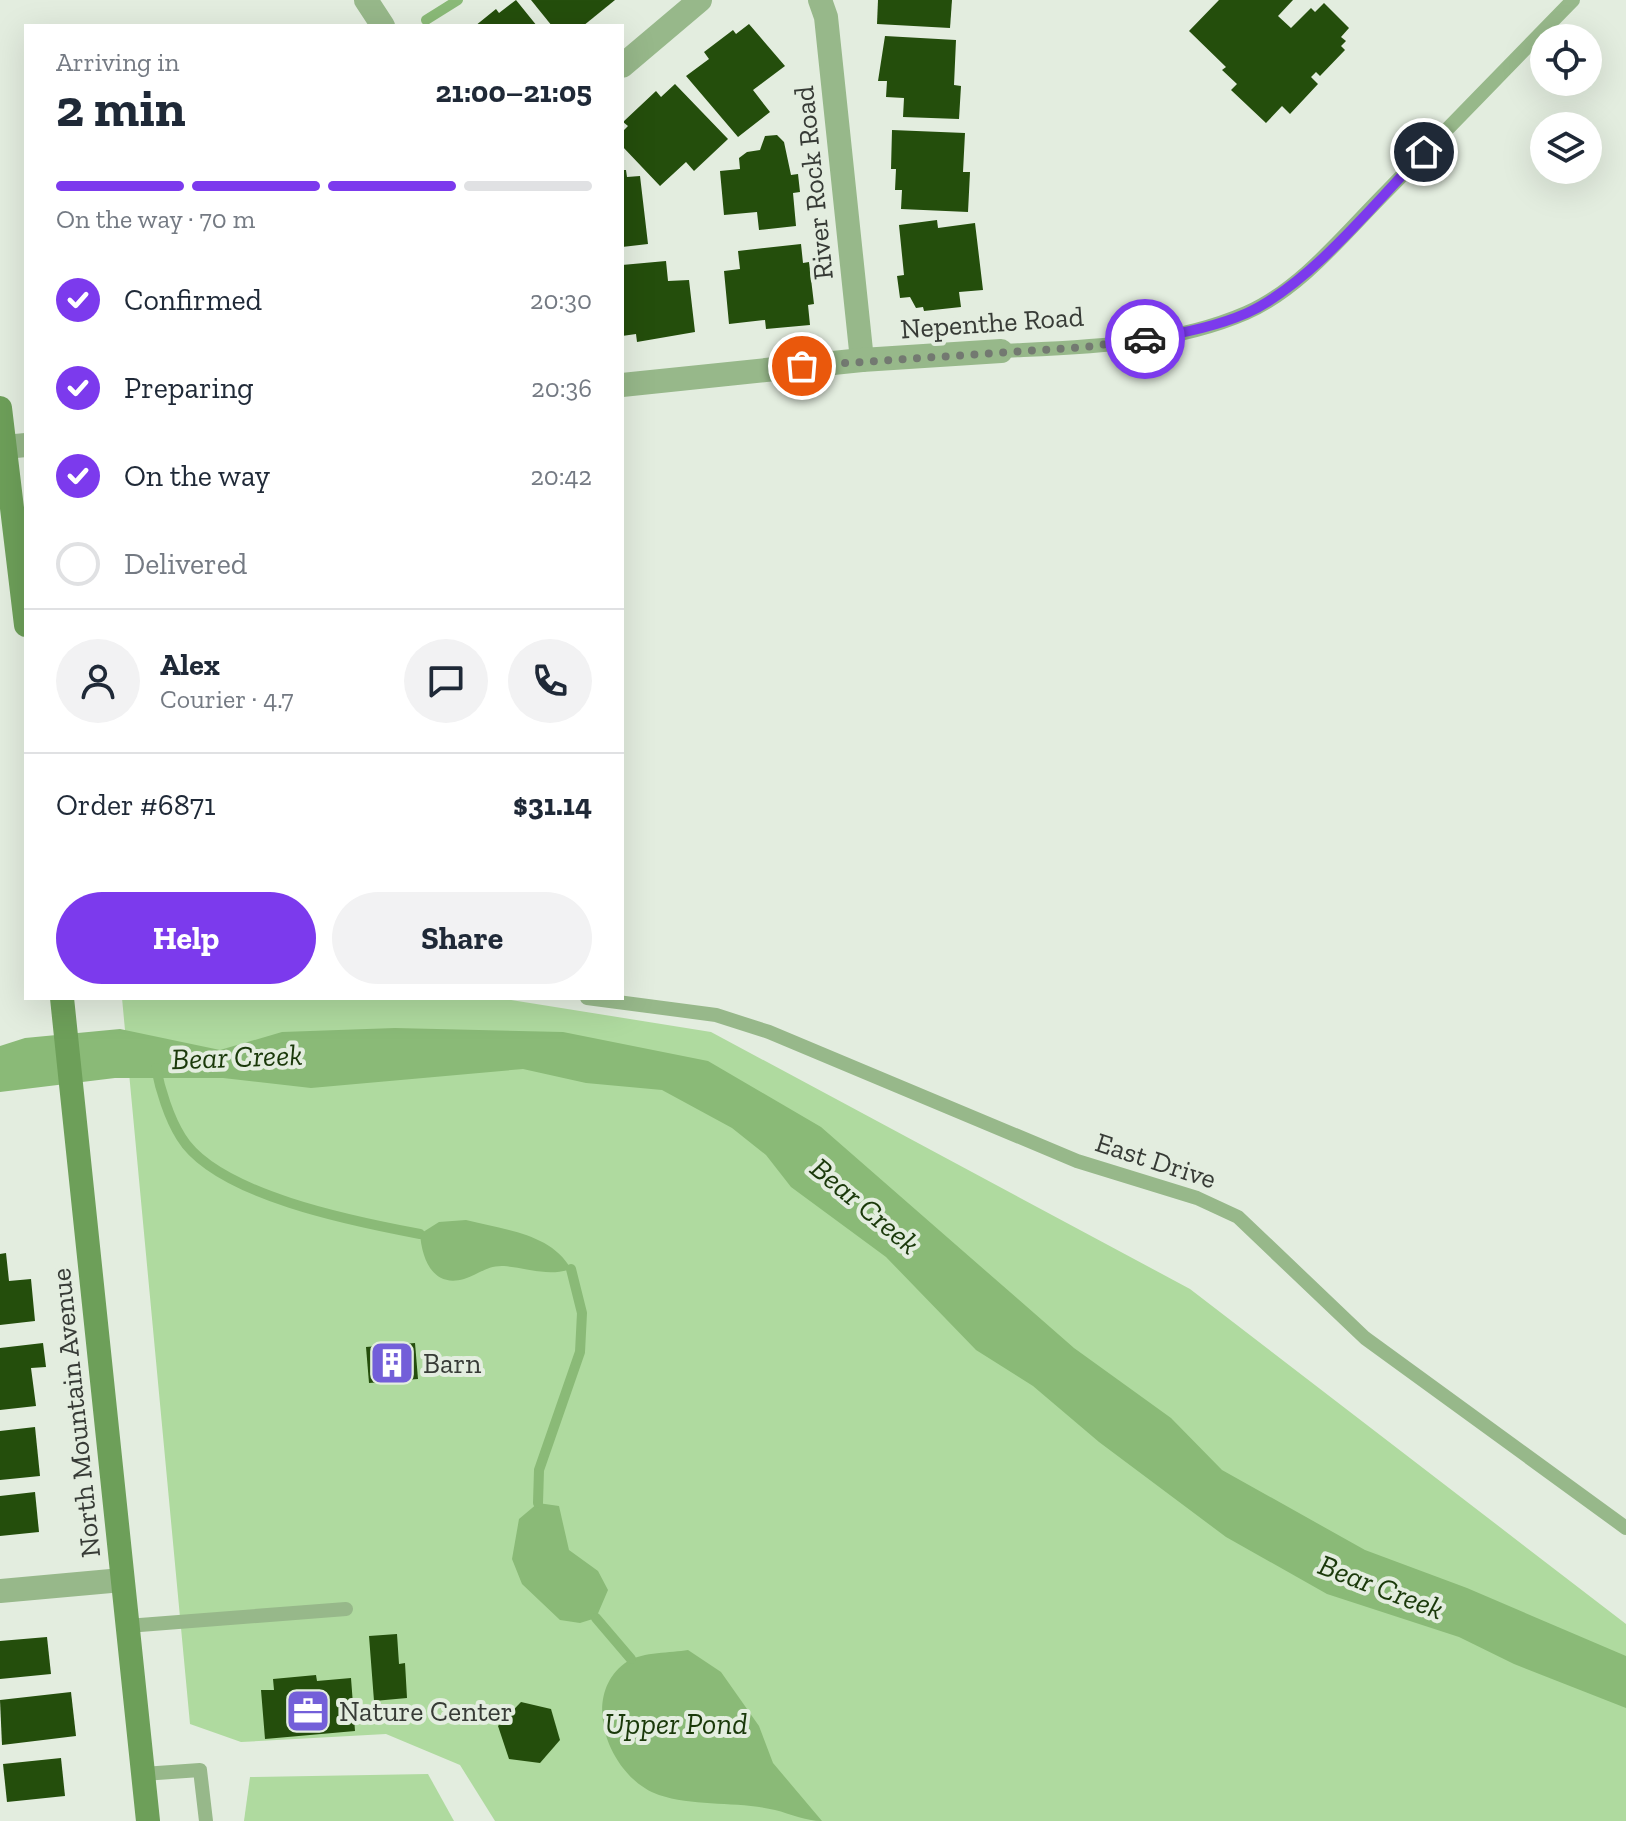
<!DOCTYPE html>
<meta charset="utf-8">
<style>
:root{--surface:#fff;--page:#f2f2f3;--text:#1f2937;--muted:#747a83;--line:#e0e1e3;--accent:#7c3aed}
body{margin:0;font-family:"Zilla Slab",serif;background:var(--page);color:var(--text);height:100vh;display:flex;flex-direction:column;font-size:30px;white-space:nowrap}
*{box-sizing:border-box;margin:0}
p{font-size:26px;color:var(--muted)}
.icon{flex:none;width:44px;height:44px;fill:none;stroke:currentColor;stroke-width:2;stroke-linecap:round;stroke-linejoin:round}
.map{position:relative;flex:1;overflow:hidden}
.side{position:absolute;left:24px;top:24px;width:600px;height:976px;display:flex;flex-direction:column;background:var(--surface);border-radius:0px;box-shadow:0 8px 32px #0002}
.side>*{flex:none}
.buttons{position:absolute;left:1530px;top:24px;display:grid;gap:16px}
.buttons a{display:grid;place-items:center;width:72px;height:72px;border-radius:50%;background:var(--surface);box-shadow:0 8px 32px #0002;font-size:40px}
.pin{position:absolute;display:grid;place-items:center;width:68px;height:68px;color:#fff;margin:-34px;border:4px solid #fff;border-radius:50%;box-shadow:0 2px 8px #0007}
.courier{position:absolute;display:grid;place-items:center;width:80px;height:80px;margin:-40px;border:6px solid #7c3aed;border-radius:50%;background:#fff;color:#222;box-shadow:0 2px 10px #0007}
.headline em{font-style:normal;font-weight:700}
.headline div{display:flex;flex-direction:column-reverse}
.headline{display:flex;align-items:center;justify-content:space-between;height:136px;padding:0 32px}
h1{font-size:52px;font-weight:700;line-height:60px}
.bar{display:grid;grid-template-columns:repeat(4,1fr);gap:12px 8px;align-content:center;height:96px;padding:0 32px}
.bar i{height:10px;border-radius:6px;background:var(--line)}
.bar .current{background:var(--accent)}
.bar p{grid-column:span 4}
.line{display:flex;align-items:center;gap:20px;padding:0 32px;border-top:2px solid var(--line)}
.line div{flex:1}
.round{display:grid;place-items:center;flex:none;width:84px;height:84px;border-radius:42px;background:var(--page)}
ol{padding:0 32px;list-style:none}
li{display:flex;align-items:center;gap:24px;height:88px}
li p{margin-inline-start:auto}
li .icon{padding:8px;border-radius:50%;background:var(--accent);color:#fff;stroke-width:4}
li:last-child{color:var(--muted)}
li i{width:44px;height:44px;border:4px solid var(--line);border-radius:50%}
.cta{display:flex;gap:16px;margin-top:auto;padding:16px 32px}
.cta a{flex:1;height:92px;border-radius:48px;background:var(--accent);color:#fff;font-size:32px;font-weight:700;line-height:92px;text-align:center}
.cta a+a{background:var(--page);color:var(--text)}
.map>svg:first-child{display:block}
.green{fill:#afda9f}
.water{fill:#8aba77}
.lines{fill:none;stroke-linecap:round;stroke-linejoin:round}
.stream{stroke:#8aba77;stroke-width:10}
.building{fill:#244e0c}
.lane{stroke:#97b88a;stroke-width:14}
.street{stroke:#97b88a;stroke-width:24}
.secondary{stroke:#6d9f59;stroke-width:24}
.done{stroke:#737971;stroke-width:8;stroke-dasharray:0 14.4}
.route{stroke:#7c3aed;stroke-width:10}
.labels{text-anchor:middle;stroke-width:8;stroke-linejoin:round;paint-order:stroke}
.street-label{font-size:28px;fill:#373b36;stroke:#e3eddf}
.poi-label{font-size:28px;fill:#373b36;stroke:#e3eddf;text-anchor:start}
.water-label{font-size:30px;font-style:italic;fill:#1a390a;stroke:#e3eddf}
</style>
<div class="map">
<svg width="1626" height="1821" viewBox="0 0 1626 1821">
<rect width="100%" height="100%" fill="#e3eddf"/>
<g class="green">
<path d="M122,998H499L711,1032L1190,1289L1626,1624V1821H495L460,1765L386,1734L241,1742L190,1724Z"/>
<path d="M428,1774L454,1821H244L250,1777Z"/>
</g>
<g class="water">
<path d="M395,1028L563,1032L708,1061L821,1127L1074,1348L1171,1418L1222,1470L1365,1550L1467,1588L1626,1656V1708L1514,1664L1459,1637L1327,1594L1226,1537L1099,1442L1033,1386L976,1350L886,1257L791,1187L766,1155L732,1128L662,1090L586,1083L523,1069L311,1088L223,1078H115L0,1092V1046L25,1038L120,1029L220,1050L282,1032Z"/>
<path d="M466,1220C504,1230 551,1233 571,1269C548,1277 528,1268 504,1266C487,1265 478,1275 464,1279C432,1288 422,1258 420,1234L439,1222Z"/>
<path d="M538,1503L559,1506L569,1550L598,1571L608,1590L596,1618L580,1623L560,1620L522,1584L512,1559L519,1519Z"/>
<path d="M688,1650L721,1672L759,1726L773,1763L822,1821C805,1821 791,1814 775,1810C738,1801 695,1807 659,1795C609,1778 577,1694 628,1661C643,1652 671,1653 688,1650Z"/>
</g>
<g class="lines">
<g class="stream">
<path d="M426,20L458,0"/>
<path d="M156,1068C160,1089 169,1118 181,1137C216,1195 356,1222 420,1234"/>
<path d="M538,1503L539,1470L580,1352L582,1313L571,1269"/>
<path d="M596,1618L631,1659"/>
</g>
</g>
<g class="building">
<path d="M516,0L537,26H475L496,9L499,13Z"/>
<path d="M531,0H615L583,26H552Z"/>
<path d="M878,0H952L950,28L877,24Z"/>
<path d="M1219,0H1293L1278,16L1291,28L1311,8L1315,12L1324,3L1349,28L1341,37L1346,41L1341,46L1345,50L1320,76L1316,72L1311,77L1318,84L1290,114L1282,106L1266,123L1231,90L1237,84L1222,70L1226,67L1189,31Z"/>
<path d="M749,24L785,66L753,90L770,112L738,137L686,76L709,59L704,52L733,30L736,34Z"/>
<path d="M885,36L956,40L954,85L961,86L959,119L903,117L904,98L886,97L887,81H878Z"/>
<path d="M675,84L728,139L694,171L686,162L660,186L622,146V132L628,126L623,122L656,91L661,97Z"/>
<path d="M892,130L965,133L963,172H970L968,212L901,209L902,190H895L896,169H891Z"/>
<path d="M777,135L784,142L791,175L798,174L800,192L793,193L796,226L759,230L757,212L724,215L720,171L740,169L739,158L747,152L760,150L765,136Z"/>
<path d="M622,170H626L627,177L640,176L648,244L622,247Z"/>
<path d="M937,220L938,228L975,223L983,290L959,292L961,307L924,311L923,307L916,308L910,297L900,298L897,276L904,275L899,225Z"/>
<path d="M801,244L803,263L809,262L814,304L808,305L810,325L766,329L765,320L729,324L724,271L740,269L738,251Z"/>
<path d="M666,261L668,281L689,280L695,332L637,342L636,334L622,336V265Z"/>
<path d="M6,1253L9,1281L31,1279L35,1321L0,1325V1254Z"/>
<path d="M43,1343L46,1367L31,1368L36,1406L0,1410V1348Z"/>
<path d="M415,1343L418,1379L369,1383L366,1347Z"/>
<path d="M35,1427L40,1476L0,1480V1431Z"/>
<path d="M35,1492L39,1532L0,1536V1496Z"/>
<path d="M397,1634L399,1664L405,1663L407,1698L374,1701L369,1636Z"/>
<path d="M47,1637L51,1674L0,1679V1641Z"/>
<path d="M316,1675L317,1681L351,1678L355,1731L265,1739L261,1690H274L273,1679Z"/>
<path d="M71,1692L76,1736L2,1745L0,1700Z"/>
<path d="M521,1702L551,1709L560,1740L540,1763L509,1759L498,1726Z"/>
<path d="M61,1758L65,1796L7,1802L3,1764Z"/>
</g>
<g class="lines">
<g class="lane">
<path d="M1001,351C1083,347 1170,346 1246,313C1301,289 1345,233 1387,191C1449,127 1511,64 1573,0"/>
<path d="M587,998L716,1015L769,1032L1077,1161L1197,1198L1238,1217L1365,1338L1626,1528"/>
<path d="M127,1626L346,1609"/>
<path d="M143,1774L200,1770L206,1821"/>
</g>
<g class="street">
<path d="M366,0L383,26"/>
<path d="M820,0L826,17L862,360"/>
<path d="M622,66L700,0"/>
<path d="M622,385L862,360L1001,351"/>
<path d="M5,447L26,445"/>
<path d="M0,1591L122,1580"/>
</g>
<g class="secondary">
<path d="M0,408L26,625"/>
<path d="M62,998L148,1821"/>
</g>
</g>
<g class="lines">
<path class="done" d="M802,366L1086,347L1145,339"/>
<path class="route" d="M1145,339C1180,334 1215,327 1247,313C1310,284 1376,202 1424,152"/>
</g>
<defs>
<g id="building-square" transform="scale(2.3)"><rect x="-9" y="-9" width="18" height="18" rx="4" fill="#735fd9" stroke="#e3eddf"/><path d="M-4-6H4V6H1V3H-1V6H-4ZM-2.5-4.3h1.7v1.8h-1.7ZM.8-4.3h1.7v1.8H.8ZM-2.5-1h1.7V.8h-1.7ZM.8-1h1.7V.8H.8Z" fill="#fff"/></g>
<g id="office-square" transform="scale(2.3)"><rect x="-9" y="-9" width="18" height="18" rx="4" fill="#735fd9" stroke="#e3eddf"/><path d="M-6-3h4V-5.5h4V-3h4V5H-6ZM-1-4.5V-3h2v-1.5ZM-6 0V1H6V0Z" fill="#fff"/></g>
</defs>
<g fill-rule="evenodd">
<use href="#building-square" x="392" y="1363"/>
<use href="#office-square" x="308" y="1711"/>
</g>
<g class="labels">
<g class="street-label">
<text transform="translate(813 183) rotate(-96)" y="10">River Rock Road</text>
<text transform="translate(992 322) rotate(-4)" y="10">Nepenthe Road</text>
<text transform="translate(1156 1160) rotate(18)" y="10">East Drive</text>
<text transform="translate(75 1413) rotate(-96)" y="10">North Mountain Avenue</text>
</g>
<g class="poi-label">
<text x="423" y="1373">Barn</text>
<text x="339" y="1721">Nature Center</text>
</g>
<g class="water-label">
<text transform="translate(237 1057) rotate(-2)" y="10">Bear Creek</text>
<text transform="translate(865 1206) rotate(40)" y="10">Bear Creek</text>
<text transform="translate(1381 1587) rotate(21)" y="10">Bear Creek</text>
<text x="676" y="1734">Upper Pond</text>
</g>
</g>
</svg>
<div class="buttons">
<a><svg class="icon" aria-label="locate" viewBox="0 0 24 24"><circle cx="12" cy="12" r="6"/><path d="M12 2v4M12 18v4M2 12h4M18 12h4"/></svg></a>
<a><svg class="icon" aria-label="layers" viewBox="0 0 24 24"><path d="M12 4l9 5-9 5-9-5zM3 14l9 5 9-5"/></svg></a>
</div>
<div class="pin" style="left:802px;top:366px;background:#ea580c"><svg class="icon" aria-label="bag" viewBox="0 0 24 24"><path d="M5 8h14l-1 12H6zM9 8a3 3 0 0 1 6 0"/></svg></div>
<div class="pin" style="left:1424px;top:152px;background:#1f2937"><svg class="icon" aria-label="home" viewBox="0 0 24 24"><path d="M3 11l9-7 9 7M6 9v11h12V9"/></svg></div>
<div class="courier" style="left:1145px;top:339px"><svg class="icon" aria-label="car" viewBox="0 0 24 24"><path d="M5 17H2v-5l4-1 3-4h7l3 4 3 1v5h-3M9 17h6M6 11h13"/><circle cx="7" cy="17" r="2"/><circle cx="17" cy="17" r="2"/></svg></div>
<section class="side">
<div class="headline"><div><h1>2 min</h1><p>Arriving in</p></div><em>21:00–21:05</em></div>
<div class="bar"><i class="current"></i><i class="current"></i><i class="current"></i><i></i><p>On the way · 70 m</p></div>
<ol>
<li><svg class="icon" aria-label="check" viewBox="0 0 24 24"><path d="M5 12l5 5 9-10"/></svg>Confirmed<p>20:30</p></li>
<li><svg class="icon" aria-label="check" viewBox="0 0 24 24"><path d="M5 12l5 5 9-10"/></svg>Preparing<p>20:36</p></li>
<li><svg class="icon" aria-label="check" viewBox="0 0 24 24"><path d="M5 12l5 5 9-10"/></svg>On the way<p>20:42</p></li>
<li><i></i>Delivered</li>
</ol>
<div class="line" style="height:144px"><a class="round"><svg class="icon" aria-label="person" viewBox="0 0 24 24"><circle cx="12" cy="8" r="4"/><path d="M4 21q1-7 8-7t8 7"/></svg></a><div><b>Alex</b><p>Courier · 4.7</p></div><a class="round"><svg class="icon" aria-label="chat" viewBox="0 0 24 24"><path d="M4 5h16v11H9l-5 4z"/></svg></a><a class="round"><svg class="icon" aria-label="phone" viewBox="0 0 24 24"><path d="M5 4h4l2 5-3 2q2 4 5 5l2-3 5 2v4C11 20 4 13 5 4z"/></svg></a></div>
<div class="line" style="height:104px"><div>Order #6871</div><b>$31.14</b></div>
<div class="cta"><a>Help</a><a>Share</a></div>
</section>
</div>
